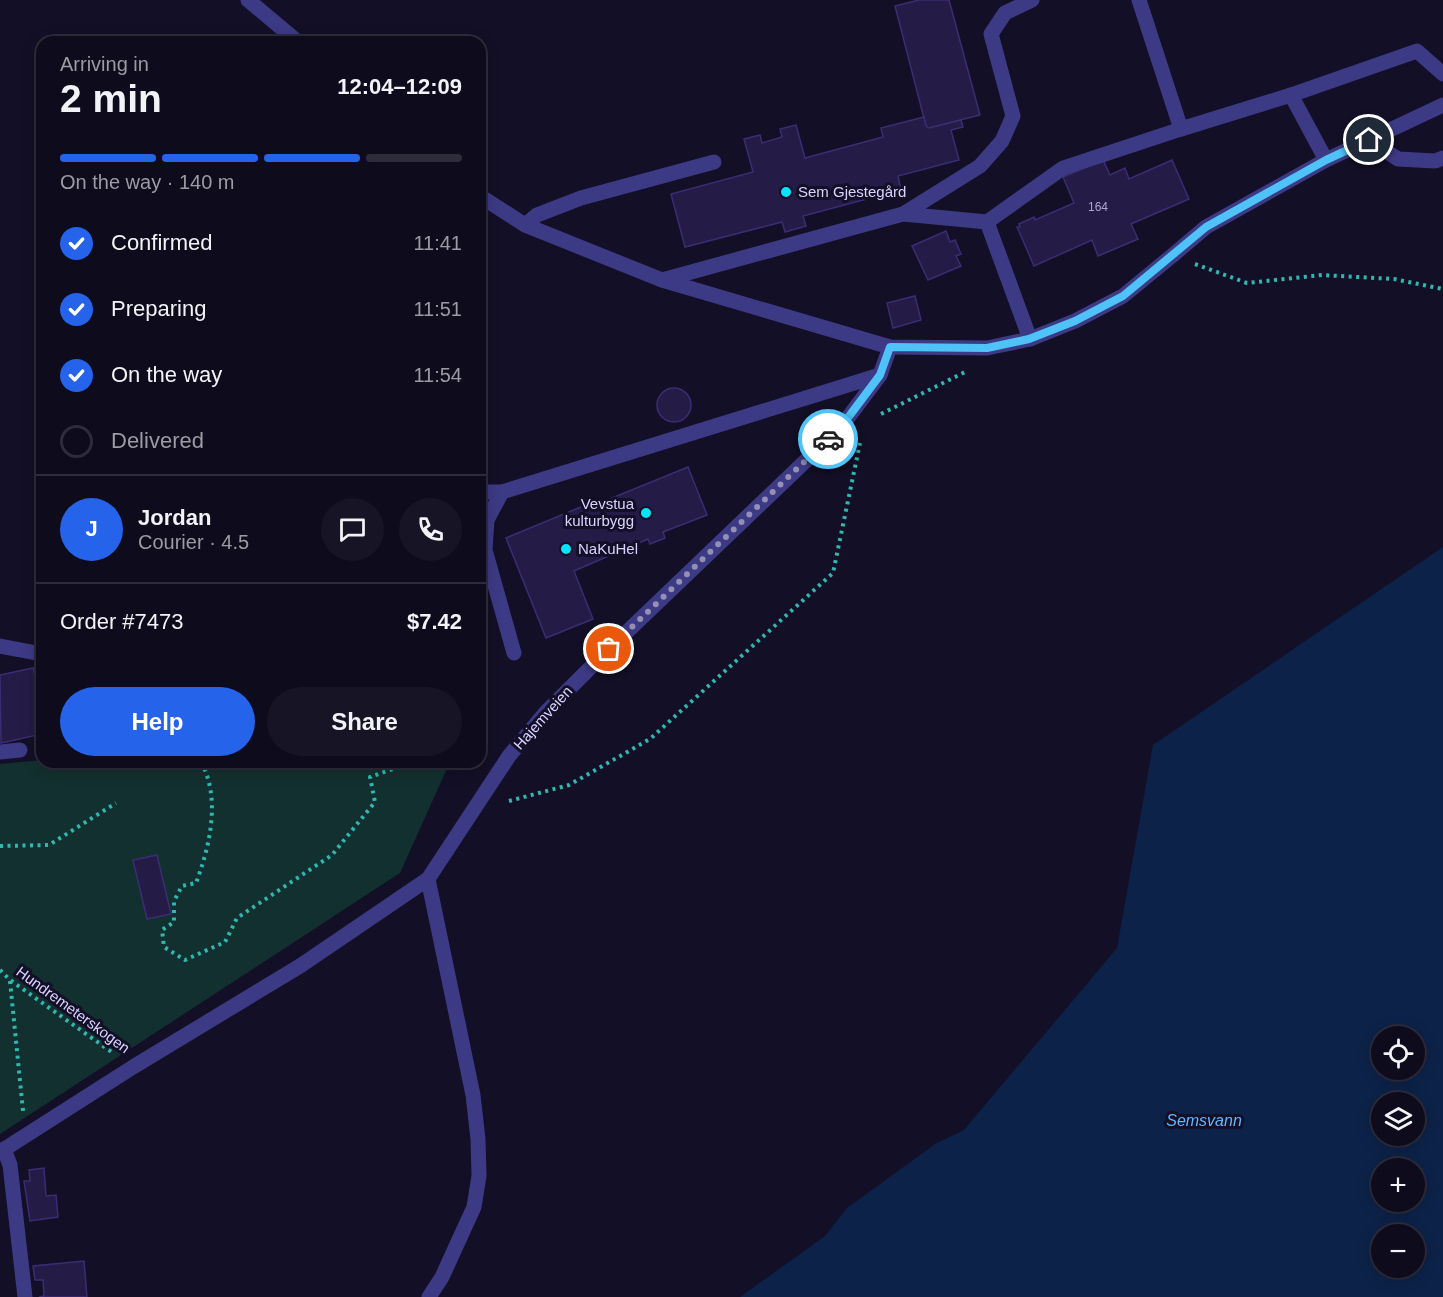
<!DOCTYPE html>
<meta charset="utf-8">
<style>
:root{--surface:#0e0b1c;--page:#171425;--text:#f1f3f6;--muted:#9b9ba3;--line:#2e2b3b;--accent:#2563eb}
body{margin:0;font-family:Helvetica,sans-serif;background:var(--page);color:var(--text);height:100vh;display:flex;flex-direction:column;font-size:22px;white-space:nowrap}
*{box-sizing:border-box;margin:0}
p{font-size:20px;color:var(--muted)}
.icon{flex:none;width:33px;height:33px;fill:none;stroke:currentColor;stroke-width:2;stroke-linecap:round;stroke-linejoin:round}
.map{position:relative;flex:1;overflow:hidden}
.panel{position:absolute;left:36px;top:36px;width:450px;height:732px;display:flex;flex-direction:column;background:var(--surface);border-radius:18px;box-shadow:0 3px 15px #0003,0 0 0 2px var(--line)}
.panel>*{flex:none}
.fabs{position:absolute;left:1371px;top:1026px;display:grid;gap:12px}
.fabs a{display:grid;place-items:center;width:54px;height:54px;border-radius:50%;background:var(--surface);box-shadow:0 3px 15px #0003,0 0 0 2px var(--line);font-size:30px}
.pin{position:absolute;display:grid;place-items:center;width:51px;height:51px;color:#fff;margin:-26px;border:3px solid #fff;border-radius:50%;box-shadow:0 2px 6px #0007}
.courier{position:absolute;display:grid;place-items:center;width:60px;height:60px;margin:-30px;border:4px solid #4fc3f7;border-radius:50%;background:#fff;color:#222;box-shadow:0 2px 8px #0007}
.overview em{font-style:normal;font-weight:800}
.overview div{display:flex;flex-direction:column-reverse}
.overview{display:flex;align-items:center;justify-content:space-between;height:102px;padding:0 24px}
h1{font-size:39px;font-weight:800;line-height:45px}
.bar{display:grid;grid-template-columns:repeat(4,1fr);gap:9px 6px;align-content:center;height:72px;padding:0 24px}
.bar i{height:8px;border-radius:4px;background:var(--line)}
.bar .active{background:var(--accent)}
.bar p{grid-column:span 4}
.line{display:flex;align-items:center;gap:15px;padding:0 24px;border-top:2px solid var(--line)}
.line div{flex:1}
.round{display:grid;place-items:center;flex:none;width:63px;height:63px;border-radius:32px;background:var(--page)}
ol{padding:0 24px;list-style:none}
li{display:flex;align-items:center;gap:18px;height:66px}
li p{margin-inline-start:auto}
li .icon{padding:6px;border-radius:50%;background:var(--accent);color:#fff;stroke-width:4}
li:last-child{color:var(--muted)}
li i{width:33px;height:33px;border:3px solid var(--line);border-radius:50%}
.primary-button{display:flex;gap:12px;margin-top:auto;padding:12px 24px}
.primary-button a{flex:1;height:69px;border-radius:36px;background:var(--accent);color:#fff;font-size:24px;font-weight:800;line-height:69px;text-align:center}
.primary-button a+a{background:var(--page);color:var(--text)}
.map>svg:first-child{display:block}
.green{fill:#12302f}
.water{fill:#0c2248;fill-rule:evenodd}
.building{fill:#241b47;stroke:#3b2d73;stroke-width:1.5}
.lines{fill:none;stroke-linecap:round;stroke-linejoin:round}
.path{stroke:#2fb8b0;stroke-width:4;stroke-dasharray:3 4.5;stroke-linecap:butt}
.lane{stroke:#3d3a85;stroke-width:15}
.street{stroke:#3d3a85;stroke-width:15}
.done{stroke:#948fb3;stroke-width:6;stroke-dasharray:0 10.8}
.route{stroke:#4fc3f7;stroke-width:8}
.poi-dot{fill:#00e5ff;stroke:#130f26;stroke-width:2}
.labels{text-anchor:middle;stroke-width:6;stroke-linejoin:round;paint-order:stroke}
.number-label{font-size:12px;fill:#aca6d1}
.poi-label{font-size:15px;fill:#d9d4ff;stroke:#130f26;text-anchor:start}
.street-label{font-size:15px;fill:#d9d4ff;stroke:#130f26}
.water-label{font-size:16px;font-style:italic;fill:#62b6ff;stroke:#130f26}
</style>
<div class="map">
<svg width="1443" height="1297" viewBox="0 0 1443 1297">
<rect width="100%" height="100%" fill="#130f26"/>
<path class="green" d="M42,760V762H450L400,873L0,1134V764Z"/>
<path class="water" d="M1443,547V1297H740L825,1236L847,1208L935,1144L964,1130L1117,948L1153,745ZM1382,1036H1414V1070H1382ZM1382,1102H1414V1136H1382ZM1382,1168H1414V1202H1382ZM1382,1234H1414V1268H1382Z"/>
<g class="building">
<path d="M919,0H949L980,115L929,128L926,126L895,6Z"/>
<path d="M924,117L926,126L929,128L961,120L963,127L951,130L959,160L898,176L901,190L803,216L806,226L785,232L782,222L685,247L671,194L753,172L744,139L760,135L762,143L782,137L780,129L796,125L805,158L883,137L881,128Z"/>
<path d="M1103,160L1110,175L1125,168L1129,179L1172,160L1189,199L1131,224L1138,239L1098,256L1092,240L1034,266L1017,227H1020L1019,224L1034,217L1035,220L1074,203L1063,177Z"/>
<path d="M946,231L950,242L955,240L961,254L956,256L961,266L928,280L912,246Z"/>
<path d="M915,296L921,320L893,328L887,303Z"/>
<circle cx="674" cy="405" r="17"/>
<path d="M688,467L707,515L663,532L665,538L650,544L648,539L574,571L593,619L546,638L506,538L588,504L590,507Z"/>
<path d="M33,668L42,706V708H38L42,734L1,743L0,675Z"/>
<path d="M157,855L171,914L147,919L133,860Z"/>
<path d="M44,1168L46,1196L56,1195L58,1217L30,1221L24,1181H30L29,1170Z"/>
<path d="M84,1261L87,1297H39L44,1296L43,1280H35L33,1266Z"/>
</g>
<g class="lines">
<g class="path">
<path d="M1195,264L1247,283L1322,275L1394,279L1443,289"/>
<path d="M881,414L965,372"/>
<path d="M201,762C221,798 210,846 196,883L182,886L174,901V922L162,930L164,947L185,960L225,942L237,918L332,855L375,802L370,777L407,764V762"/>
<path d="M509,801L569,785L650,739L833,573L860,443"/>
<path d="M0,846L49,845L116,803"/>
<path d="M0,970L10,980L113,1053"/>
<path d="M10,981L23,1111"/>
</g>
<g class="lane">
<path d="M1139,0L1181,129L1291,95L1417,51L1443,74"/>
<path d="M1291,95L1326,160"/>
<path d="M1369,140L1398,159L1435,161L1443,158"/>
<path d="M903,214L980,166L1002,141L1013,116L991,34L1005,13L1032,0"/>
<path d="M987,222L1063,168L1181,129"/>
<path d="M525,225L537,215L581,198L714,162"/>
<path d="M1173,255L1206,227L1326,160L1443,105"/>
<path d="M662,280L903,214L987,222L1030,339"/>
<path d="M480,492H502L880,375"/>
<path d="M502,492L487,520L485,550L514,653"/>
<path d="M0,646L42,654"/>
<path d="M0,752L20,750"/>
<path d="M4,1149L10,1165L25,1297"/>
</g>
<g class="street">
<path d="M248,0L298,42"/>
<path d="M480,196L525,225L662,280L890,347L987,348L1030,339L1075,321L1123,296L1173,255"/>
<path d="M428,879L473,1095L478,1139L479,1176L474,1207L442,1277L429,1297"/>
<path d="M0,1152L133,1067L300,966L428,879L509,756L546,712L609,649L841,427L880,375L890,347"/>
</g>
</g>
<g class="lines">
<path class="done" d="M609,649L828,439"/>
<path class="route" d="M828,439L841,427L880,375L890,347L987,348L1029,339L1075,321L1123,296L1206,227L1326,160L1369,140"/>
</g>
<g class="poi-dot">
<circle cx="786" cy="192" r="6"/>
<circle cx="646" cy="513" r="6"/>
<circle cx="566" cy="549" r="6"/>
</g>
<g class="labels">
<g class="number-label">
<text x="1098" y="211">164</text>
</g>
<g class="poi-label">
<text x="798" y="197">Sem Gjestegård</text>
<text x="634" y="509" text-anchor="end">Vevstua<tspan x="634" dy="17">kulturbygg</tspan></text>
<text x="578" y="554">NaKuHel</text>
</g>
<g class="street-label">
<text transform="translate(543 718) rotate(-48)" y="5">Hajemveien</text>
<text transform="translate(73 1010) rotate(36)" y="5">Hundremeterskogen</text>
</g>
<g class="water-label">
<text x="1204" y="1126">Semsvann</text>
</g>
</g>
</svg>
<div class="fabs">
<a><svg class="icon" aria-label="locate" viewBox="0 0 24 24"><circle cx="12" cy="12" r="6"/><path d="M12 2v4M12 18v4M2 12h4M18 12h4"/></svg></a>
<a><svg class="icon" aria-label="layers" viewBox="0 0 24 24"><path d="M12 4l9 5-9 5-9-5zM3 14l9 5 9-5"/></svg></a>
<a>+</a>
<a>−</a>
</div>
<div class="pin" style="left:609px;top:649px;background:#ea580c"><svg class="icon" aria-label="bag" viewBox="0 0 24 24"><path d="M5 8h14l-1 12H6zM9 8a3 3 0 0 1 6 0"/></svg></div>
<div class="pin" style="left:1369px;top:140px;background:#1f2937"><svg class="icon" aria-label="home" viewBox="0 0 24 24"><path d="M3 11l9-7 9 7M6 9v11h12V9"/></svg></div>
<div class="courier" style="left:828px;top:439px"><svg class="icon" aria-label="car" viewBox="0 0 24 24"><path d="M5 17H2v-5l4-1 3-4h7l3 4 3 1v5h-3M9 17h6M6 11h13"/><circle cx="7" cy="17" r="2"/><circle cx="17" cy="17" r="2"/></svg></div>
<section class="panel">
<div class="overview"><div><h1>2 min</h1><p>Arriving in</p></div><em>12:04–12:09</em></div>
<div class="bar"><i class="active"></i><i class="active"></i><i class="active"></i><i></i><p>On the way · 140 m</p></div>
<ol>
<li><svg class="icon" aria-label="check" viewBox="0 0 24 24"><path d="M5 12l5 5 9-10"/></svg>Confirmed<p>11:41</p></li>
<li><svg class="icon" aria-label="check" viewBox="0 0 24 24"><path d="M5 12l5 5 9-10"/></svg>Preparing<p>11:51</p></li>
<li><svg class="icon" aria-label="check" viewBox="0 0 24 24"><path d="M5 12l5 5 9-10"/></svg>On the way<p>11:54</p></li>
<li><i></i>Delivered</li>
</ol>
<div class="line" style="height:108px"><b class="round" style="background:var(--accent);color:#fff">J</b><div><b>Jordan</b><p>Courier · 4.5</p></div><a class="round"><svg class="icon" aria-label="chat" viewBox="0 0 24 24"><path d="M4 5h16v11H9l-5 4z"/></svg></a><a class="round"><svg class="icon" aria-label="phone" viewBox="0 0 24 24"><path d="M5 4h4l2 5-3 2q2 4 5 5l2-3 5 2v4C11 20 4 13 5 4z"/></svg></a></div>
<div class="line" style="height:78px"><div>Order #7473</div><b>$7.42</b></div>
<div class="primary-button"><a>Help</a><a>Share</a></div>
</section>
</div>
